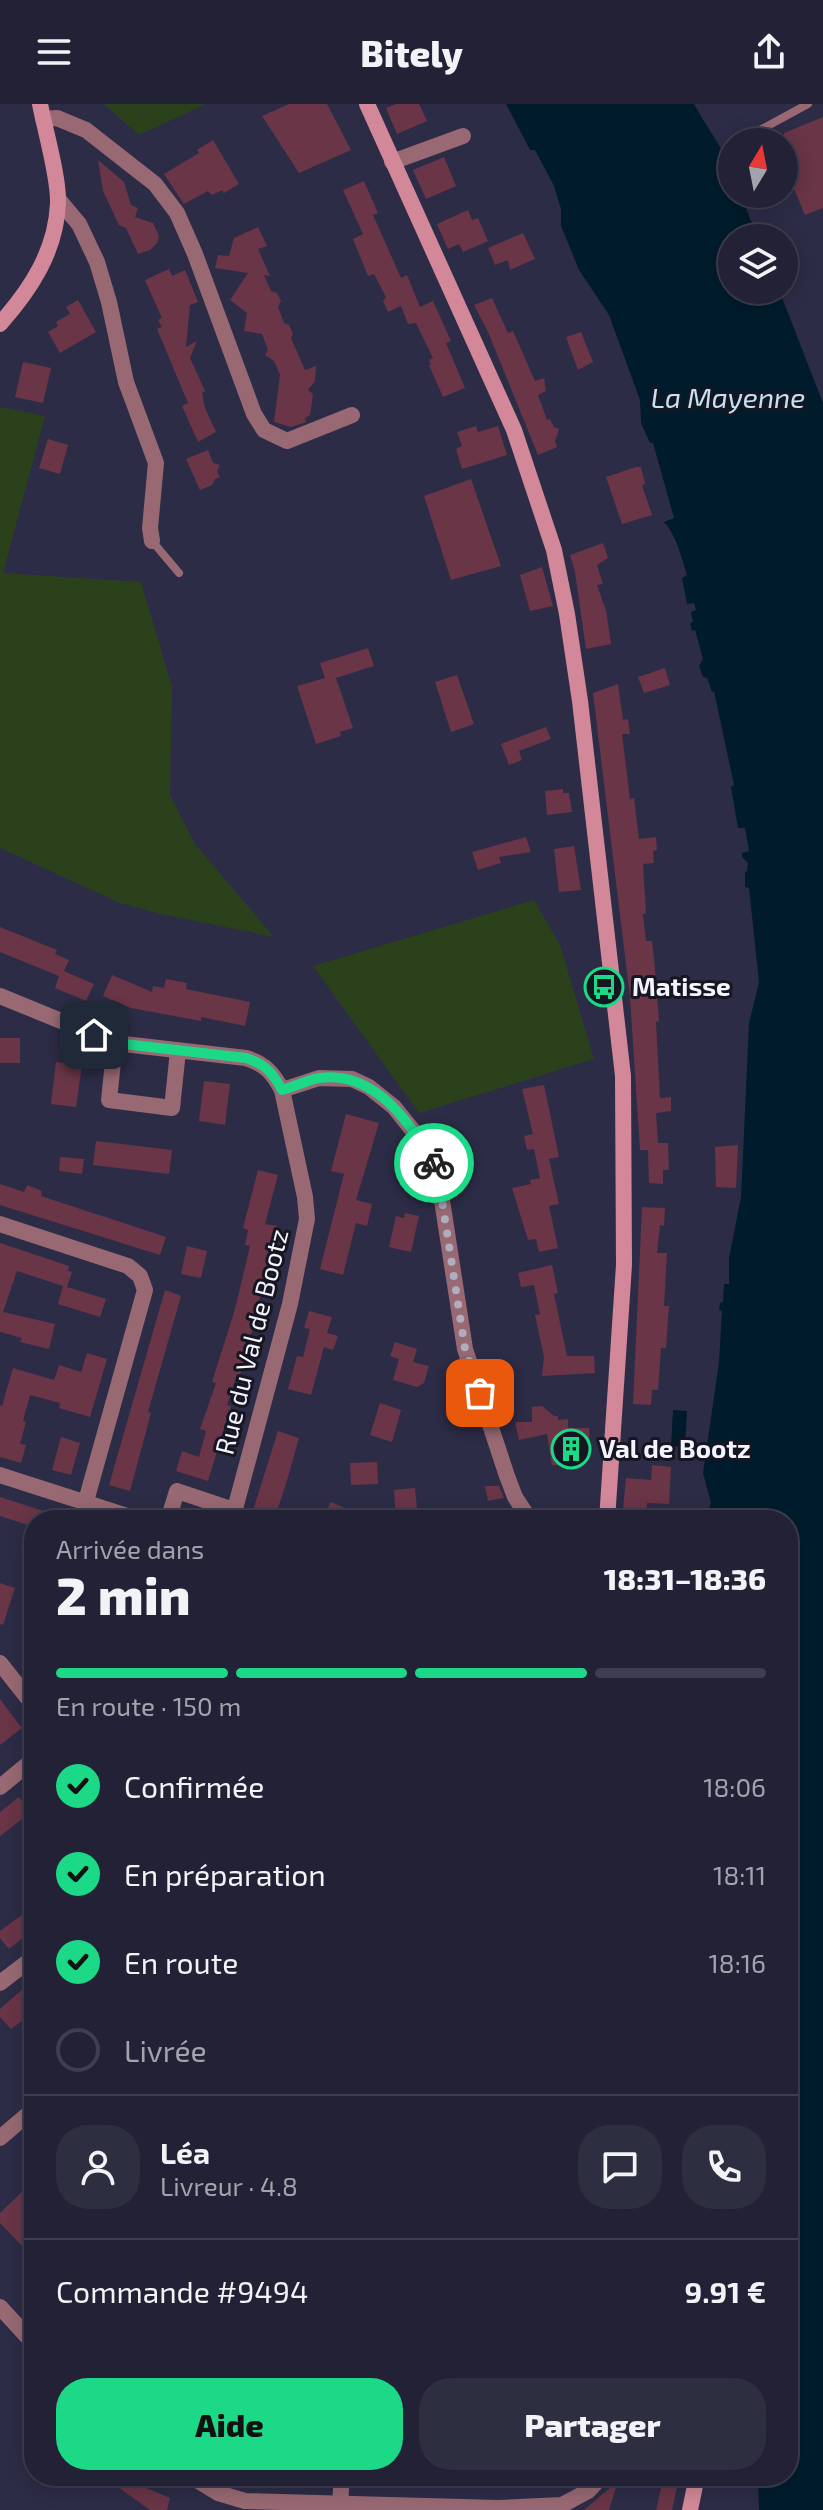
<!DOCTYPE html>
<html lang="fr">
<meta charset="utf-8">
<style>
:root{--surface:#222135;--page:#2e2e41;--text:#f1f3f6;--muted:#a2a3ad;--line:#3f3e50;--accent:#1cd988}
body{margin:0;font-family:"Exo 2",sans-serif;background:var(--page);color:var(--text);height:100vh;display:flex;flex-direction:column;font-size:30px;white-space:nowrap}
*{box-sizing:border-box;margin:0}
p{font-size:26px;color:var(--muted)}
.icon{flex:none;width:44px;height:44px;fill:none;stroke:currentColor;stroke-width:2;stroke-linecap:round;stroke-linejoin:round}
.map{position:relative;flex:1;overflow:hidden}
.side{position:absolute;left:24px;top:1406px;width:774px;height:976px;display:flex;flex-direction:column;background:var(--surface);border-radius:32px;box-shadow:0 4px 20px #0003,0 0 0 2px var(--line)}
.side>*{flex:none}
.needle{width:52px;rotate:10deg}
.buttons{position:absolute;left:718px;top:24px;display:grid;gap:16px}
.buttons a{display:grid;place-items:center;width:80px;height:80px;border-radius:50%;background:var(--surface);box-shadow:0 4px 20px #0003,0 0 0 2px var(--line);font-size:40px}
.pin{position:absolute;display:grid;place-items:center;width:68px;height:68px;color:#fff;margin:-34px;border-radius:16px;box-shadow:0 4px 12px #0006}
.courier{position:absolute;display:grid;place-items:center;width:80px;height:80px;margin:-40px;border:6px solid #1cd988;border-radius:50%;background:#fff;color:#222;box-shadow:0 2px 10px #0007}
.overview em{font-style:normal;font-weight:800}
.overview div{display:flex;flex-direction:column-reverse}
.overview{display:flex;align-items:center;justify-content:space-between;height:136px;padding:0 32px}
h1{font-size:52px;font-weight:800;line-height:60px}
.bar{display:grid;grid-template-columns:repeat(4,1fr);gap:12px 8px;align-content:center;height:96px;padding:0 32px}
.bar i{height:10px;border-radius:6px;background:var(--line)}
.bar .current{background:var(--accent)}
.bar p{grid-column:span 4}
.line{display:flex;align-items:center;gap:20px;padding:0 32px;border-top:2px solid var(--line)}
.line div{flex:1}
.round{display:grid;place-items:center;flex:none;width:84px;height:84px;border-radius:32px;background:var(--page)}
ol{padding:0 32px;list-style:none}
li{display:flex;align-items:center;gap:24px;height:88px}
li p{margin-inline-start:auto}
li .icon{padding:8px;border-radius:50%;background:var(--accent);color:#111;stroke-width:4}
li:last-child{color:var(--muted)}
li i{width:44px;height:44px;border:4px solid var(--line);border-radius:50%}
.button{display:flex;gap:16px;margin-top:auto;padding:16px 32px}
.button a{flex:1;height:92px;border-radius:32px;background:var(--accent);color:#111;font-size:32px;font-weight:800;line-height:92px;text-align:center}
.button a+a{background:var(--page);color:var(--text)}
header{display:flex;justify-content:space-between;align-items:center;height:104px;padding:0 32px;background:var(--surface);font-size:36px;font-weight:800}
.map>svg:first-child{display:block}
.green{fill:#2b411c}
.water{fill:#001c2c}
.building{fill:#693547}
.lines{fill:none;stroke-linecap:round;stroke-linejoin:round}
.lane{stroke:#986973;stroke-width:8}
.street{stroke:#986973;stroke-width:16}
.secondary{stroke:#d38899;stroke-width:16}
.done{stroke:#aeaebe;stroke-width:8;stroke-dasharray:0 14.4}
.route{stroke:#1cd988;stroke-width:10}
.labels{text-anchor:middle;stroke-width:6;stroke-linejoin:round;paint-order:stroke}
.poi-label{font-size:26px;font-weight:bold;fill:#f3f4fe;stroke:#161622;text-anchor:start}
.street-label{font-size:26px;fill:#f3f4fe;stroke:#161622}
.water-label{font-size:28px;font-style:italic;fill:#c3e2f6;stroke:#161622}
</style>
<header><svg class="icon" aria-label="menu" viewBox="0 0 24 24"><path d="M4 6h16M4 12h16M4 18h16"/></svg>Bitely<svg class="icon" aria-label="share" viewBox="0 0 24 24"><path d="M12 15V3M7 8l5-5 5 5M5 13v7h14v-7"/></svg></header>
<div class="map">
<svg width="823" height="2406" viewBox="0 0 823 2406">
<rect width="100%" height="100%" fill="#2d2c47"/>
<g class="green">
<path d="M104,0H206L139,31Z"/>
<path d="M0,303L45,312L3,469L141,478L172,583L170,691L195,740L274,833L161,810L120,799L0,744Z"/>
<path d="M534,796L560,841L594,955L419,1009L313,862Z"/>
</g>
<g class="water">
<path d="M506,0H694C712,33 732,51 732,90H740L758,134H732V186H779L823,299V2406H759L758,2372H788V1416H704L711,1399L703,1369L719,1258L722,1207L719,1206L720,1199L723,1198L724,1180H729V1154L741,1093L749,919L759,878L749,784L745,783V768L747,767L748,759L742,753V749L749,747L745,724H738L731,683L734,681L714,587L712,588L707,574L703,573L699,562L703,555L695,526L692,527L690,519L693,518L691,508L696,506L694,499L687,500L682,474L687,471C681,453 677,432 664,418L674,414L653,339H650L641,319L640,296L609,211L579,166L561,122V105L554,82L535,46H530Z"/>
<path d="M673,1306L687,1307L685,1343L671,1342Z"/>
</g>
<g class="building">
<path d="M289,0H327L351,46L299,69L262,12Z"/>
<path d="M396,0H419L427,17L397,30L386,4Z"/>
<path d="M823,13V104L805,111L784,61V29Z"/>
<path d="M213,36L239,80L224,89L222,86L212,91L208,87L184,100L164,70L199,49L197,46Z"/>
<path d="M444,53L456,82L426,95L413,66Z"/>
<path d="M98,56L124,78L131,101L138,104L135,113L153,119L159,132L157,139L150,146L138,150L126,124L119,121L103,87Z"/>
<path d="M364,77L378,109L373,111L401,174L407,171L420,203L433,197L451,237L446,239L465,284L443,293L429,261H431L429,256L433,254L416,219L408,220L401,202L388,208L383,197L386,193L374,170L368,172L353,135L363,130L343,86Z"/>
<path d="M468,106L472,116L478,114L488,137L463,148L459,140L448,145L437,120Z"/>
<path d="M258,123L267,142L258,145L270,172L264,171L271,187L277,189L281,197L278,203L284,219L289,221L293,230L291,234L305,266L316,262L315,277L308,286L313,290L310,311L305,314L306,318L291,323L274,318L280,271L274,257L265,251L268,246L262,230L244,227L247,209L230,196L248,169L215,164L218,151L229,152L234,134Z"/>
<path d="M523,129L535,155L510,166L508,156L495,161L488,144Z"/>
<path d="M169,165L172,172L185,166L198,198L190,201L186,243L197,237L190,254L205,287L202,289L205,304L216,328L198,338L182,302L188,299L157,225L162,223L158,216L162,214L145,176Z"/>
<path d="M492,194L508,229L513,227L535,277L544,274L546,287L538,291L547,316L550,315L554,323L559,325L555,337L557,343L538,351L488,228L474,201Z"/>
<path d="M78,196L96,228L60,249L48,228L58,222L56,218L70,210L66,203Z"/>
<path d="M581,228L593,258L578,266L566,233Z"/>
<path d="M23,258L51,264L43,299L15,293Z"/>
<path d="M476,322L478,328L498,322L507,351L462,365L456,345L462,342L457,328Z"/>
<path d="M48,335L68,341L60,370L39,364Z"/>
<path d="M208,346L213,359L220,361L217,367L220,373L215,375L212,381L200,386L186,355Z"/>
<path d="M636,363H641L645,380L642,381L652,411L622,420L606,373Z"/>
<path d="M471,375L501,462L451,476L424,392Z"/>
<path d="M603,439L608,454L597,461L603,480L597,481L606,507L611,540L586,545L575,468L570,451Z"/>
<path d="M542,463L553,502L530,507L520,471Z"/>
<path d="M368,544L374,562L336,574L353,624L340,628L341,632L316,640L297,582L325,574L320,559Z"/>
<path d="M665,564L670,581L644,589L638,573Z"/>
<path d="M457,571L474,620L451,628L435,578Z"/>
<path d="M618,580L623,616L628,615L630,630H622L630,695L634,694L639,735L656,733L657,746L653,747L654,759L643,760L646,809L643,810L646,837H652L654,854L659,917L656,918L660,994L671,993V1007L656,1009L658,1039H668L669,1066H663V1080L649,1079L648,1046H640L630,893L593,589Z"/>
<path d="M546,623L551,635L519,647L522,656L509,661L501,640Z"/>
<path d="M563,685V689H569L572,708L547,711L545,687Z"/>
<path d="M526,733L531,748L499,753L501,759L478,766L472,748Z"/>
<path d="M574,742L581,786L559,788L554,745Z"/>
<path d="M0,823L57,846L55,850L69,856L64,867L94,880L86,897L55,884L59,872L0,848Z"/>
<path d="M112,871L152,888L153,882L164,884L166,875L187,879L186,885L250,898L245,922L201,913V917L131,904L103,892Z"/>
<rect x="0" y="934" width="20" height="25"/>
<path d="M56,958L82,961L76,1003L51,1000Z"/>
<path d="M204,977L230,980L225,1021L199,1017Z"/>
<path d="M544,981L559,1053L549,1055L559,1100L549,1102L558,1144L539,1148L536,1135L528,1136L512,1084L531,1080L530,1076L540,1074L534,1045L527,1046L524,1032L533,1030L522,985Z"/>
<path d="M346,1010L379,1019L356,1096L372,1100L367,1122L356,1119L343,1171L320,1165L344,1070L331,1067Z"/>
<path d="M96,1037L172,1046L169,1070L93,1061Z"/>
<path d="M738,1041L736,1084L716,1083L715,1043Z"/>
<path d="M60,1053L84,1055L82,1070L59,1067Z"/>
<path d="M258,1066L278,1071L265,1120L277,1122L245,1256L240,1271L237,1270L227,1301L231,1302L208,1377L176,1367L182,1347L199,1353L206,1327L200,1325L216,1279L212,1278L235,1205L250,1142L245,1141L248,1126L243,1124Z"/>
<path d="M0,1080L24,1088L27,1081L42,1087L41,1092L166,1133L160,1151L0,1101Z"/>
<path d="M642,1103L665,1104L664,1122L660,1121L657,1149H667L664,1202H669L666,1244H661L658,1286H652L651,1301L633,1300Z"/>
<path d="M405,1109L419,1112L411,1148L389,1143L396,1112L404,1114Z"/>
<path d="M0,1139L69,1162L68,1167L72,1168L67,1183L106,1195L100,1213L58,1200L63,1182L17,1167L3,1208L55,1220L49,1245L20,1238L22,1234L0,1228Z"/>
<path d="M187,1142L207,1147L201,1174L181,1170Z"/>
<path d="M552,1161L558,1189L554,1190L567,1252H594L595,1269L542,1272L544,1253L535,1211L540,1210L534,1181L521,1183L518,1169Z"/>
<path d="M165,1186L181,1192L148,1308L151,1309L130,1387L109,1381Z"/>
<path d="M309,1207L332,1213L327,1229L338,1232L333,1246L324,1243L311,1291L288,1285L297,1252L303,1253L310,1225L304,1224Z"/>
<path d="M395,1238L417,1245L413,1258L429,1262L424,1279L417,1283L393,1276L399,1255L390,1252Z"/>
<path d="M87,1249L107,1255L90,1313L59,1304L60,1299L30,1291L23,1317L26,1318L20,1340L26,1341L21,1359L0,1353V1301L2,1302L13,1264L54,1276L59,1261L81,1268Z"/>
<path d="M380,1299L401,1306L392,1338L370,1331Z"/>
<path d="M542,1302L554,1312H558V1316L568,1315V1324H589L590,1351L565,1352L563,1361H552L547,1330L519,1336L515,1318H532V1303Z"/>
<path d="M278,1327L299,1334L286,1380L274,1416H250Z"/>
<path d="M61,1333L80,1339L71,1371L52,1366Z"/>
<path d="M377,1358L378,1380L351,1381L350,1359Z"/>
<path d="M652,1361L671,1363L669,1400L647,1399L646,1416H622L626,1374L651,1376Z"/>
<path d="M485,1382H499L504,1394L488,1397Z"/>
<path d="M415,1384L418,1415L396,1416L394,1386Z"/>
<path d="M0,1393L62,1413V1416H34V1423L0,1412Z"/>
<path d="M331,1398L373,1416H322Z"/>
<path d="M0,1479L15,1484L3,1521L0,1520Z"/>
<path d="M0,1595L22,1624L0,1641Z"/>
<path d="M19,1693L31,1708L0,1732V1708Z"/>
<path d="M34,1802V1825L9,1845L0,1834V1827Z"/>
<path d="M34,1875V1908L11,1925L0,1913V1905Z"/>
<path d="M27,2083L34,2092V2154L0,2119V2109Z"/>
<path d="M103,2372H137L148,2379L146,2384L170,2394L167,2406H150Z"/>
<path d="M618,2377L609,2406H584Z"/>
<path d="M662,2380L677,2383L672,2406H656Z"/>
</g>
<g class="lines">
<g class="lane">
<path d="M738,38L808,0"/>
<path d="M728,43L732,41"/>
<path d="M152,437L179,469"/>
</g>
<g class="street">
<path d="M43,15L57,14L86,26L155,80L177,109L195,150L254,310L264,326L287,337L352,311"/>
<path d="M392,58L463,32"/>
<path d="M58,95L79,120L97,158L109,198L126,278L156,359L150,424L152,437"/>
<path d="M0,892L115,939L246,954C265,960 273,969 282,986L305,1093L307,1115L290,1200L232,1416"/>
<path d="M115,939L109,996L172,1004L178,947"/>
<path d="M282,986L319,974L352,975L369,983L394,1003L418,1033L437,1064L465,1245L507,1372L515,1393L530,1416"/>
<path d="M0,1120L128,1162L140,1172L145,1186L86,1397"/>
<path d="M0,1371L140,1416"/>
<path d="M168,1416L177,1387L234,1406"/>
<path d="M0,1559L34,1602"/>
<path d="M0,1683L34,1655"/>
<path d="M0,1879L34,1853"/>
<path d="M0,2034L34,2005"/>
<path d="M0,2203L34,2240"/>
<path d="M190,2372L218,2389L245,2397L498,2404L562,2401L588,2387L602,2372"/>
<path d="M340,2400L342,2372"/>
</g>
<g class="secondary">
<path d="M367,0L514,326L554,446L567,510L580,597L623,972L624,1161L607,1416"/>
<path d="M0,220C31,185 56,147 58,99C59,74 45,26 40,0"/>
<path d="M690,2406L697,2372"/>
</g>
</g>
<g class="lines">
<path class="done" d="M434,1059L437,1064L465,1245L480,1289"/>
<path class="route" d="M94,931L115,939L246,954C265,960 273,969 282,986C294,983 307,976 319,974C374,966 409,1017 434,1059"/>
</g>
<defs>
<g id="bus-ring" transform="scale(2)"><circle r="9.5" fill="#161622" stroke="#1cd988" stroke-width="1.5"/><path d="M-5-6H5V4H4V6H2V4H-2V6H-4V4H-5ZM-3.5-4V0h7V-4ZM-3.5 1.2v1.5H-2V1.2ZM2 1.2v1.5H3.5V1.2Z" fill="#1cd988"/></g>
<g id="building-ring" transform="scale(2)"><circle r="9.5" fill="#161622" stroke="#1cd988" stroke-width="1.5"/><path d="M-4-6H4V6H1V3H-1V6H-4ZM-2.5-4.3h1.7v1.8h-1.7ZM.8-4.3h1.7v1.8H.8ZM-2.5-1h1.7V.8h-1.7ZM.8-1h1.7V.8H.8Z" fill="#1cd988"/></g>
</defs>
<g fill-rule="evenodd">
<use href="#bus-ring" x="604" y="883"/>
<use href="#building-ring" x="571" y="1345"/>
</g>
<g class="labels">
<g class="poi-label">
<text x="632" y="892">Matisse</text>
<text x="599" y="1354">Val de Bootz</text>
</g>
<g class="street-label">
<text transform="translate(252 1238) rotate(-76)" y="9">Rue du Val de Bootz</text>
</g>
<g class="water-label">
<text x="728" y="304">La Mayenne</text>
</g>
</g>
</svg>
<div class="buttons">
<a><svg class="needle" viewBox="-14 -14 28 28"><path d="M0-13l5 13h-10z" fill="#e53935"/><path d="M0 13l5-13h-10z" fill="#a2a3ad"/></svg></a>
<a><svg class="icon" aria-label="layers" viewBox="0 0 24 24"><path d="M12 4l9 5-9 5-9-5zM3 14l9 5 9-5"/></svg></a>
</div>
<div class="pin" style="left:480px;top:1289px;background:#ea580c"><svg class="icon" aria-label="bag" viewBox="0 0 24 24"><path d="M5 8h14l-1 12H6zM9 8a3 3 0 0 1 6 0"/></svg></div>
<div class="pin" style="left:94px;top:931px;background:#1f2937"><svg class="icon" aria-label="home" viewBox="0 0 24 24"><path d="M3 11l9-7 9 7M6 9v11h12V9"/></svg></div>
<div class="courier" style="left:434px;top:1059px"><svg class="icon" aria-label="bike" viewBox="0 0 24 24"><circle cx="6" cy="16" r="4"/><circle cx="18" cy="16" r="4"/><path d="M6 16l4-8h5l3 8M10 8l3 8H6M13 5h3"/></svg></div>
<section class="side">
<div class="overview"><div><h1>2 min</h1><p>Arrivée dans</p></div><em>18:31–18:36</em></div>
<div class="bar"><i class="current"></i><i class="current"></i><i class="current"></i><i></i><p>En route · 150 m</p></div>
<ol>
<li><svg class="icon" aria-label="check" viewBox="0 0 24 24"><path d="M5 12l5 5 9-10"/></svg>Confirmée<p>18:06</p></li>
<li><svg class="icon" aria-label="check" viewBox="0 0 24 24"><path d="M5 12l5 5 9-10"/></svg>En préparation<p>18:11</p></li>
<li><svg class="icon" aria-label="check" viewBox="0 0 24 24"><path d="M5 12l5 5 9-10"/></svg>En route<p>18:16</p></li>
<li><i></i>Livrée</li>
</ol>
<div class="line" style="height:144px"><a class="round"><svg class="icon" aria-label="person" viewBox="0 0 24 24"><circle cx="12" cy="8" r="4"/><path d="M4 21q1-7 8-7t8 7"/></svg></a><div><b>Léa</b><p>Livreur · 4.8</p></div><a class="round"><svg class="icon" aria-label="chat" viewBox="0 0 24 24"><path d="M4 5h16v11H9l-5 4z"/></svg></a><a class="round"><svg class="icon" aria-label="phone" viewBox="0 0 24 24"><path d="M5 4h4l2 5-3 2q2 4 5 5l2-3 5 2v4C11 20 4 13 5 4z"/></svg></a></div>
<div class="line" style="height:104px"><div>Commande #9494</div><b>9.91 €</b></div>
<div class="button"><a>Aide</a><a>Partager</a></div>
</section>
</div>
